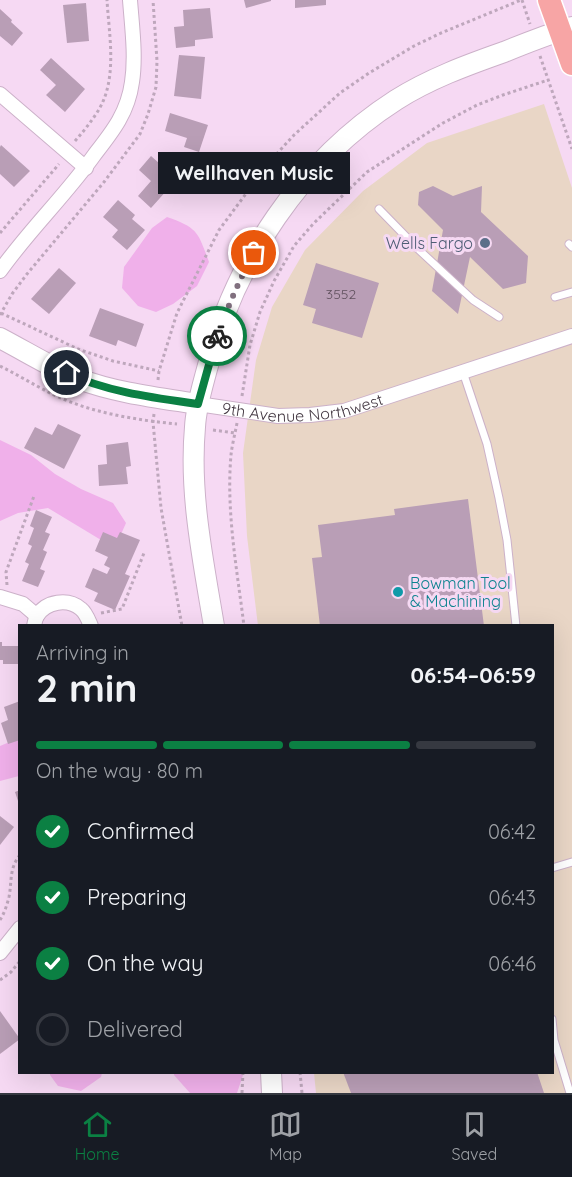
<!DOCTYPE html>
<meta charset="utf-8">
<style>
:root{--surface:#171b24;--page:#242831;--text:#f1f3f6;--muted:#9ea1a6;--line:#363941;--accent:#0b8043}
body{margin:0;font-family:Quicksand,sans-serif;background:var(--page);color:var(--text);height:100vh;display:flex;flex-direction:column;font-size:22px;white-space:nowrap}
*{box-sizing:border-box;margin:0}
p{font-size:20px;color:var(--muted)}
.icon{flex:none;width:33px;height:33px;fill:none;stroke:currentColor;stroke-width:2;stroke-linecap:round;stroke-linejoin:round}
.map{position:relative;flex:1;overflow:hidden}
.side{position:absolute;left:18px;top:624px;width:536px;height:450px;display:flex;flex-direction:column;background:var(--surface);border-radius:0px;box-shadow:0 6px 24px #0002}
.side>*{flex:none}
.pin{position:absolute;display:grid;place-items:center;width:51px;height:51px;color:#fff;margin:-26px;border:3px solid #fff;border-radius:50%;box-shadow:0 2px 6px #0007}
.courier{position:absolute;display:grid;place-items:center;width:60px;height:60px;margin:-30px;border:4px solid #0b8043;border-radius:50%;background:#fff;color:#222;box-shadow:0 2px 8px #0007}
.bubble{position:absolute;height:42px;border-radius:0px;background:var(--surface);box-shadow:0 6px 24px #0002;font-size:20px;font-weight:700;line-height:42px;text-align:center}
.head em{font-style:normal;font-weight:700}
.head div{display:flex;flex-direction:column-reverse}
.head{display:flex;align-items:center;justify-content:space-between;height:102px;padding:0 18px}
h1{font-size:39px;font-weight:700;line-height:45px}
.bar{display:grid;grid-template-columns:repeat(4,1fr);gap:9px 6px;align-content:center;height:72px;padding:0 18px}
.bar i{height:8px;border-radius:4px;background:var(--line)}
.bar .current{background:var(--accent)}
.bar p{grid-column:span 4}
ol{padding:0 18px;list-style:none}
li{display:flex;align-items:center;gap:18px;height:66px}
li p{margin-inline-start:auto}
li .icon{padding:6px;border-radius:50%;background:var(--accent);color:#fff;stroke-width:4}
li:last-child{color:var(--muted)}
li i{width:33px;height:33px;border:3px solid var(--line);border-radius:50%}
.tab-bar{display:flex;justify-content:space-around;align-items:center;height:84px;border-top:2px solid var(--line);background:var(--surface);font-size:16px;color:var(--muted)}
.tab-bar a{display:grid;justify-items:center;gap:3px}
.tab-bar .current{color:var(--accent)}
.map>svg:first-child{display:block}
.commercial{fill:#e9d6c6}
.green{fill:#f0b0ea}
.building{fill:#b99eb6}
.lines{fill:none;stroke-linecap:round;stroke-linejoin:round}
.lane-casing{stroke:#ccb1c9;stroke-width:9}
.street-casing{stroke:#ccb1c9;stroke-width:16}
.secondary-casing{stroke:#ccb1c9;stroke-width:22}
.primary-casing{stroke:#fff;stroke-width:25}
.path{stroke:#bea7bc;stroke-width:3;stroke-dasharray:3 3;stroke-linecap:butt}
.lane{stroke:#fff;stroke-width:7}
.street{stroke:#fff;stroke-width:14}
.secondary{stroke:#fff;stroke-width:20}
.primary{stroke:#f7a5a5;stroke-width:22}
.done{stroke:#81707f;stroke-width:6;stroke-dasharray:0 10.8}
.route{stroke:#0b8043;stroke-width:8}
.service-dot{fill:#5c6f8a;stroke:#f6d9f3;stroke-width:2}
.culture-dot{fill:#0f9aa8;stroke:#f6d9f3;stroke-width:2}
.labels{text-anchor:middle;stroke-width:6;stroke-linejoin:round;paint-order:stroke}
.number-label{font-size:14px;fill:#60515e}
.service-label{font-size:16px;fill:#4e5e75;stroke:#f6d9f3;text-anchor:end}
.street-label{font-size:16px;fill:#423741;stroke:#f6d9f3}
.culture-label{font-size:16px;fill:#0d838f;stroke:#f6d9f3;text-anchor:start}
</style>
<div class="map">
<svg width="572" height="1093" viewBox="0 0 572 1093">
<rect width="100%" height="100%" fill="#f6d9f3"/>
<path class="commercial" d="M544,104L572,188V1093H316L314,1073L552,1072V626H258L247,536L243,453L256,360L272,307L305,250L363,191L427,143Z"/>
<g class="green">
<path d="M167,217C198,228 198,232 209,262L197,286L173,304L156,312L138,306L122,288L124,267L152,228Z"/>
<path d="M0,440L31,455L55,474L81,489L113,503L126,523L118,541L106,543L48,508L18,513L0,521Z"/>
<path d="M19,738V776L0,781V746Z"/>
<path d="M174,1072H243V1075L237,1093H190L174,1075Z"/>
<path d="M50,1073V1072L102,1073L101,1077L81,1091L58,1086L50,1075Z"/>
</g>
<g class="building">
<path d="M244,0H271V1L246,8Z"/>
<path d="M295,0H326V5L295,8Z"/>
<path d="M86,3L89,41L67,43L63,5Z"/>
<path d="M210,8L213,38L195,40V46L176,48L174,27L184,26L183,10Z"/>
<path d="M0,9L12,20L11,22L23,33L12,46L0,36Z"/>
<path d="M179,55L205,57L201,99L174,96Z"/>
<path d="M51,58L85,89L65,112L46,95L56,85L40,70Z"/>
<path d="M170,113L208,125L199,152L184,147L187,138L165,131Z"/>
<path d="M1,145L30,171L14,187L0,174V147Z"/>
<path d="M151,156L177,179L151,208L138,196L151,181L139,170Z"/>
<path d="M433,186L453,196L482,186L481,212L528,256L526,283L503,289L470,257L458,314L432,291L443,230L418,205L419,192Z"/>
<path d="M118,200L135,215L132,219L145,230L127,250L112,237L118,230L103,217Z"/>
<path d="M316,263L379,283L362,338L312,323L316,309L303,305Z"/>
<path d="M59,268L76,283L49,314L31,299Z"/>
<path d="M100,308L144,324L136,347L118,340L116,346L89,336Z"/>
<path d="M58,424L81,435L64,469L24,448L35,427L52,435Z"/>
<path d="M128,442L131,466L126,467L128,484L99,486L98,465L107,464L106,445Z"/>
<path d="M468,499L484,626H320L312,558L322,557L318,525L395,515L394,509Z"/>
<path d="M36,510L52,517L45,532L50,534L43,550L47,552L40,569L45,571L38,587L22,581L29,564L25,562L32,546L28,544L34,528L30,526Z"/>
<path d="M103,532L117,538L120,532L140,540L125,574L130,576L115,610L94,601L98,593L85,587L93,568L107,574L110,568L104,565L108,557L95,551Z"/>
<path d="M0,642H2V646H20V664H3V660H0Z"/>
<path d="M20,701V740L8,744L1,723L8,720L4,707Z"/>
<path d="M20,790V804H19L15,792Z"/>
<path d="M0,816L14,827L0,845Z"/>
<path d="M0,1011L20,1039L0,1054Z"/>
<path d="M343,1072H537L544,1093H351Z"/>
</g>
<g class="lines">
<g class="lane-casing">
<g id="lane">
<path d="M379,209L418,249L473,300L499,317"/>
<path d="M569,244L572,247"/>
<path d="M555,297L572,292"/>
<path d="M463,372L487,444L499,498L507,540L516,626"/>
<path d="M552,868L572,862"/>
<path d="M552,1019L554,1040L570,1093"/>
</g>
</g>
<g class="street-casing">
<g id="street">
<path d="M0,94L86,168"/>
<path d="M0,271C29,230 66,195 95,154C113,131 128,112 132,82C136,56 132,27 130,0"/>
<path id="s1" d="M198,404L278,416L310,415L344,411L572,336"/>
<path d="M0,597L23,604L37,616"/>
<path d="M34,626C35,622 35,619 37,616C46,601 68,598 81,609C86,613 88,619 91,626"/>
<path d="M0,953L20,928"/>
</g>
</g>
<g class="secondary-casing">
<g id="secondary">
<path d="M0,338C25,351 54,369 79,379C116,393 160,398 198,404"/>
<path d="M214,626C203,560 189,493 195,427C196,407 202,388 207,369C235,261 301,161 396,100C429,79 467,65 504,52C526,43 549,34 572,27"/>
<path d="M271,1072L272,1093"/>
</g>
</g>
<g class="primary-casing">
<path id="primary" d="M549,0L572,64"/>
</g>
<g class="path">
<path d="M522,0L530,24"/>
<path d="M540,56L572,149"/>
<path d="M75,141C83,132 91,122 98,111C118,79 109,35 107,0"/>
<path d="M0,233L59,164"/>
<path d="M1,313L78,349L113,361L159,371"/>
<path d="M0,315L12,294L27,274L104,182L140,134L148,114L156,87L157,61L153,0"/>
<path d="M0,366C18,375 36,386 54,395C92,413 136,420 177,424"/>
<path d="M158,380L159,371L177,313L219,230L271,160L294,135L340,93L369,73L414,46L441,33L521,0"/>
<path d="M242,396L250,345L260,312L274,281L294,246L313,224L367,172L443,123L477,105L503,95L548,80"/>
<path d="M154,414L153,422L161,508L182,626"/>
<path d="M237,423C235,434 232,445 231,455C226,512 237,569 244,626"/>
<path d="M213,430L235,433"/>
<path d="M7,585L6,572L34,496"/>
<path d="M101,613L122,609L144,553"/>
<path d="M18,747H20"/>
<path d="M0,920C4,914 7,905 9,897C12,882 9,868 20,855"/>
<path d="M0,980L11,972L20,961"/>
<path d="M300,1072L302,1093"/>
<path d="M242,1093L243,1072"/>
</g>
<use href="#lane" class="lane"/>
<use href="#street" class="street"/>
<use href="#secondary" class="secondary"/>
<use href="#primary" class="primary"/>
</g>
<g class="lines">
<path class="done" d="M217,336C228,307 239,280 254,253"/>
<path class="route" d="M67,373C106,392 156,398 198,404L217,336"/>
</g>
<circle class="service-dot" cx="485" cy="243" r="6"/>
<circle class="culture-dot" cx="398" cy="592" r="6"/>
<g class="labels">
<g class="number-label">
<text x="341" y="299">3552</text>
</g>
<g class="service-label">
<text x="473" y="249">Wells Fargo</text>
</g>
<g class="street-label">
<text dy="6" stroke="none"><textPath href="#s1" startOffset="106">9th Avenue Northwest</textPath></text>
</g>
<g class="culture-label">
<text x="410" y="589">Bowman Tool<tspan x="410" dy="18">&amp; Machining</tspan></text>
</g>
</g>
</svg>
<div class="pin" style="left:254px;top:253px;background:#ea580c"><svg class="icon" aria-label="bag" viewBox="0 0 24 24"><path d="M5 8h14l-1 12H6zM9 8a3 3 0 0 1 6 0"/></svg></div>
<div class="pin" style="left:67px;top:373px;background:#1f2937"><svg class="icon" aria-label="home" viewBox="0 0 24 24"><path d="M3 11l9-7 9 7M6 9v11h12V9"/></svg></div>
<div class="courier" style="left:217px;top:336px"><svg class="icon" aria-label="bike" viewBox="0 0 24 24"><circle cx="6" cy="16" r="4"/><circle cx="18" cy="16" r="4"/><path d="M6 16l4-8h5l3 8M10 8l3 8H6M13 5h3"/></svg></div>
<div class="bubble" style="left:158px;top:152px;width:192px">Wellhaven Music</div>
<section class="side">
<div class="head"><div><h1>2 min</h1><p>Arriving in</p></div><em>06:54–06:59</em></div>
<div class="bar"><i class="current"></i><i class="current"></i><i class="current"></i><i></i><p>On the way · 80 m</p></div>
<ol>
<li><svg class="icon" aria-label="check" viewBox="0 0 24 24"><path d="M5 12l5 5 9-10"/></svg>Confirmed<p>06:42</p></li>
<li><svg class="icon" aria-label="check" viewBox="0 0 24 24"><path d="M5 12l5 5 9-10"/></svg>Preparing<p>06:43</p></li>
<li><svg class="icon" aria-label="check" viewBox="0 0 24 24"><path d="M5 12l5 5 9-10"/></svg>On the way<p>06:46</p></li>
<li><i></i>Delivered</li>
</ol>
</section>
</div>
<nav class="tab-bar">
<a class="current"><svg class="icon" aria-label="home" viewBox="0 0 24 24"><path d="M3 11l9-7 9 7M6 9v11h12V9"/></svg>Home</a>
<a><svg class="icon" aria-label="map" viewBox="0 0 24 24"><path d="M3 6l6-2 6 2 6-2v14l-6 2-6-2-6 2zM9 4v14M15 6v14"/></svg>Map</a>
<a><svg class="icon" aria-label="saved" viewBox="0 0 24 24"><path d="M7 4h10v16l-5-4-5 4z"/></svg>Saved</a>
</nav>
